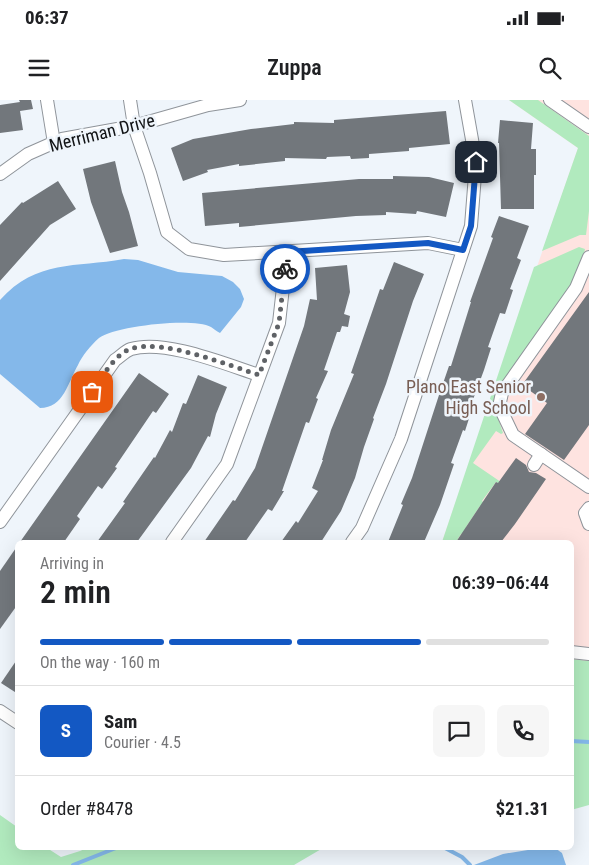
<!DOCTYPE html>
<meta charset="utf-8">
<style>
:root{--surface:#fff;--page:#f6f6f6;--text:#202124;--muted:#757577;--line:#e0e0e0;--accent:#1358c3}
body{margin:0;font-family:"Roboto Condensed",sans-serif;background:var(--page);color:var(--text);height:100vh;display:flex;flex-direction:column;font-size:19px;white-space:nowrap}
*{box-sizing:border-box;margin:0}
p{font-size:16px;color:var(--muted)}
.icon{flex:none;width:28px;height:28px;fill:none;stroke:currentColor;stroke-width:2;stroke-linecap:round;stroke-linejoin:round}
.map{position:relative;flex:1;overflow:hidden}
.sheet{position:absolute;left:15px;top:440px;width:559px;height:310px;display:flex;flex-direction:column;background:var(--surface);border-radius:8px;box-shadow:0 5px 20px #0002}
.sheet>*{flex:none}
.pin{position:absolute;display:grid;place-items:center;width:42px;height:42px;color:#fff;margin:-21px;border-radius:10px;box-shadow:0 2px 8px #0006}
.courier{position:absolute;display:grid;place-items:center;width:50px;height:50px;margin:-25px;border:4px solid #1358c3;border-radius:50%;background:#fff;color:#222;box-shadow:0 1px 6px #0007}
.summary em{font-style:normal;font-weight:600}
.summary div{display:flex;flex-direction:column-reverse}
.summary{display:flex;align-items:center;justify-content:space-between;height:85px;padding:0 25px}
h1{font-size:32px;font-weight:600;line-height:38px}
.bar{display:grid;grid-template-columns:repeat(4,1fr);gap:8px 5px;align-content:center;height:60px;padding:0 25px}
.bar i{height:6px;border-radius:4px;background:var(--line)}
.bar .current{background:var(--accent)}
.bar p{grid-column:span 4}
.line{display:flex;align-items:center;gap:12px;padding:0 25px;border-top:1px solid var(--line)}
.line div{flex:1}
.round{display:grid;place-items:center;flex:none;width:52px;height:52px;border-radius:8px;background:var(--page)}
.status{display:flex;justify-content:space-between;align-items:center;height:35px;padding:0 25px;background:var(--surface);direction:ltr}
.status svg{height:14px;fill:currentColor}
header{display:flex;justify-content:space-between;align-items:center;height:65px;padding:0 25px;background:var(--surface);font-size:22px;font-weight:600}
.map>svg:first-child{display:block}
.education{fill:#fee3e0}
.green{fill:#b1eabe}
.water{fill:#84b8ea}
.lines{fill:none;stroke-linecap:round;stroke-linejoin:round}
.stream{stroke:#84b8ea;stroke-width:4}
.building{fill:#72777c}
.minor-casing{stroke:#8f949a;stroke-width:14}
.minor{stroke:#fff;stroke-width:12}
.done{stroke:#5f6266;stroke-width:5;stroke-dasharray:0 9}
.route{stroke:#1358c3;stroke-width:6}
.education-dot{fill:#8d6e63;stroke:#eff5fb;stroke-width:2}
.labels{text-anchor:middle;stroke-width:5;stroke-linejoin:round;paint-order:stroke}
.street-label{font-size:18px;fill:#111315;stroke:#eff5fb}
.education-label{font-size:18px;fill:#785e54;stroke:#eff5fb;text-anchor:end}
</style>
<div class="status"><b>06:37</b><svg viewBox="0 0 49 12"><path d="M0 12V9h3v3zM5 12V6h3v6zM10 12V3h3v9zM15 12V0h3v12zM26 1h20v11H26zM47 4h2v5h-2z"/></svg></div>
<header><svg class="icon" aria-label="menu" viewBox="0 0 24 24"><path d="M4 6h16M4 12h16M4 18h16"/></svg>Zuppa<svg class="icon" aria-label="search" viewBox="0 0 24 24"><circle cx="10" cy="10" r="6"/><path d="M15 15l6 6"/></svg></header>
<div class="map">
<svg width="589" height="765" viewBox="0 0 589 765">
<rect width="100%" height="100%" fill="#eff5fb"/>
<path class="education" d="M509,0H589V599L571,596V442H442L578,48Z"/>
<g class="green">
<path d="M509,0H538L589,36V111L586,135H580L542,151L578,48Z"/>
<path d="M579,147L585,149L583,159L569,190L497,306L499,321L503,333L501,334L496,331L473,363L511,389L510,391L496,382L482,401L495,411L480,406L466,427L469,430L461,434L456,442H442L534,167Z"/>
<path d="M571,559L589,561V705L571,710Z"/>
<path d="M0,715L17,727L18,748H47L61,757L80,751L87,748H323L294,765H0Z"/>
</g>
<g class="water">
<path d="M124,159L138,160L178,172L222,176L233,182L240,189L244,199L241,207L220,233C216,231 214,229 211,227C193,217 115,226 99,238C91,245 82,256 78,265C68,282 64,308 40,308L0,274V200C37,159 75,168 124,159Z"/>
<path d="M540,748H555L562,753L566,765H474L503,754Z"/>
</g>
<g class="lines">
<g class="stream">
<path d="M571,641L589,642"/>
<path d="M215,748H221"/>
<path d="M445,748L462,757L470,765"/>
<path d="M73,765L116,748"/>
</g>
</g>
<g class="building">
<path d="M19,0H31L33,9L20,11L23,30L0,33V5L20,2Z"/>
<path d="M446,11L450,44L409,48V51L369,54V58L351,59L350,56L327,57L326,59L285,58V61L239,66V64L207,70L208,72L183,81L171,48L193,39L251,29L294,24V22L334,23V20Z"/>
<path d="M500,20L533,23L531,49H536V75H534V109H501L499,43H498Z"/>
<path d="M115,61L122,92L129,112L138,146L110,153L91,102L83,69Z"/>
<path d="M393,76L429,77L454,83L446,117L417,111L416,114L386,112V115L356,116L239,127V123L205,126L202,93L359,79H393Z"/>
<path d="M58,81L76,109L50,125L0,181V125L22,102L23,103Z"/>
<path d="M499,116L529,126L517,158L521,160L510,189L513,190L505,214L500,213L488,247L491,248L484,270L471,305L473,306L465,331L463,330L451,363L454,364L440,405L424,442H388L403,405L401,404L412,378L439,295L449,266H451L471,202H470L493,138L491,137Z"/>
<path d="M394,162L424,174L413,201L386,284L373,318L374,319L364,347L355,378L341,411L321,442H281L296,421L298,423L318,391L312,388L323,360H322L331,330L354,274L351,273L380,189L383,190Z"/>
<path d="M347,165L350,192L344,214L350,216L348,227L342,226L340,232H337L324,270L328,271L316,298L318,299L309,323L306,322L282,391H284L272,411L268,409L245,442H204L233,400L235,401L255,368L304,226L310,199L317,200L315,168Z"/>
<path d="M589,192V325L564,360L525,334L547,303L522,285Z"/>
<path d="M139,273L169,294L156,313L153,311L115,367L117,368L102,389L98,386L77,416L80,419L64,442H20Z"/>
<path d="M198,275L227,287L216,314L210,337L208,336L191,368L137,442H97L125,403L123,402L154,357L155,358L170,330L172,332L183,303L186,304Z"/>
<path d="M516,358L526,365L529,372L536,373L546,379L515,424L501,442H456L496,382L498,383Z"/>
<path d="M18,445V504L0,529V471Z"/>
<path d="M18,558V594L1,583Z"/>
</g>
<g class="lines">
<g class="minor-casing">
<g id="minor">
<path d="M47,0L54,43"/>
<path d="M130,0L134,26L150,73L167,132L189,149L224,155L428,143L463,150"/>
<path d="M550,0L589,27"/>
<path d="M0,74L28,54L62,39L134,26L208,5L240,0"/>
<path d="M589,157L576,188L502,293L500,302L502,312L513,335L589,387"/>
<path d="M534,365L541,354"/>
<path d="M589,408L585,413L589,424"/>
<path d="M0,422L115,260C120,257 125,251 131,249C165,239 225,264 259,275"/>
<path d="M172,442L227,364L279,223L287,152"/>
<path d="M352,442L362,428L401,339L471,126L476,62L465,0"/>
<path d="M571,552L589,554"/>
<path d="M0,611L18,623"/>
</g>
</g>
<use href="#minor" class="minor"/>
</g>
<g class="lines">
<path class="done" d="M92,292C102,278 113,256 130,249C162,238 227,265 259,275L279,223L285,169"/>
<path class="route" d="M285,169L287,152L428,143L463,150L471,126L476,62"/>
</g>
<circle class="education-dot" cx="541" cy="297" r="5"/>
<g class="labels">
<g class="street-label">
<text transform="translate(102 33) rotate(-14)" y="6">Merriman Drive</text>
</g>
<g class="education-label">
<text x="531" y="293">Plano East Senior<tspan x="531" dy="21">High School</tspan></text>
</g>
</g>
</svg>
<div class="pin" style="left:92px;top:292px;background:#ea580c"><svg class="icon" aria-label="bag" viewBox="0 0 24 24"><path d="M5 8h14l-1 12H6zM9 8a3 3 0 0 1 6 0"/></svg></div>
<div class="pin" style="left:476px;top:62px;background:#1f2937"><svg class="icon" aria-label="home" viewBox="0 0 24 24"><path d="M3 11l9-7 9 7M6 9v11h12V9"/></svg></div>
<div class="courier" style="left:285px;top:169px"><svg class="icon" aria-label="bike" viewBox="0 0 24 24"><circle cx="6" cy="16" r="4"/><circle cx="18" cy="16" r="4"/><path d="M6 16l4-8h5l3 8M10 8l3 8H6M13 5h3"/></svg></div>
<section class="sheet">
<div class="summary"><div><h1>2 min</h1><p>Arriving in</p></div><em>06:39–06:44</em></div>
<div class="bar"><i class="current"></i><i class="current"></i><i class="current"></i><i></i><p>On the way · 160 m</p></div>
<div class="line" style="height:90px"><b class="round" style="background:var(--accent);color:#fff">S</b><div><b>Sam</b><p>Courier · 4.5</p></div><a class="round"><svg class="icon" aria-label="chat" viewBox="0 0 24 24"><path d="M4 5h16v11H9l-5 4z"/></svg></a><a class="round"><svg class="icon" aria-label="phone" viewBox="0 0 24 24"><path d="M5 4h4l2 5-3 2q2 4 5 5l2-3 5 2v4C11 20 4 13 5 4z"/></svg></a></div>
<div class="line" style="height:65px"><div>Order #8478</div><b>$21.31</b></div>
</section>
</div>
